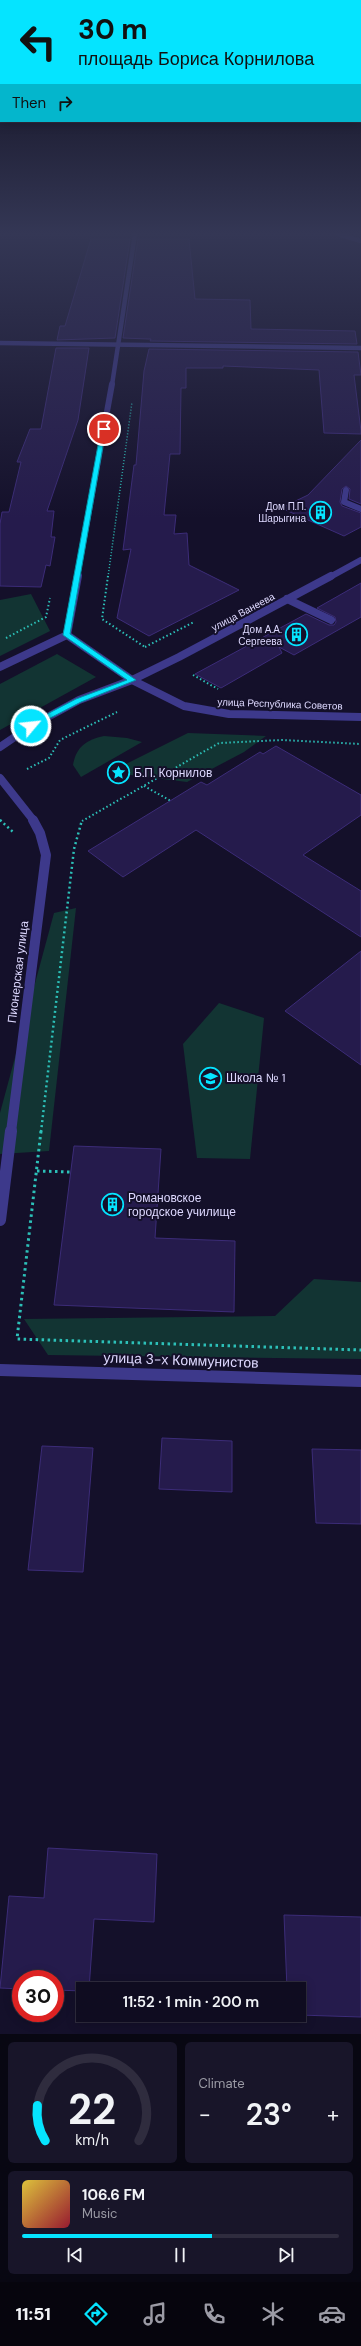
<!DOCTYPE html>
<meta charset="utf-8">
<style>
body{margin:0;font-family:"DM Sans",sans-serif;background:#181529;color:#f1f3f6;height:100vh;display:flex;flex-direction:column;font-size:15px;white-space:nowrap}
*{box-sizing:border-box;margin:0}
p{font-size:13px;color:#9b9ba5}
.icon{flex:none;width:22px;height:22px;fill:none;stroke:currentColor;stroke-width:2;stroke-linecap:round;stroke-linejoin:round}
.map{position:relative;height:2034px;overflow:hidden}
.panel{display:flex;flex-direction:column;gap:8px;padding:8px;background:#080712;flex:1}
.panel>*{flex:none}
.hud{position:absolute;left:0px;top:0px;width:361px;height:122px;box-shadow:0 2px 10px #0003,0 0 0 1px #2f2c3e;background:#05e4ff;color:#111;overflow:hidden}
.speed{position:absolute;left:12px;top:1970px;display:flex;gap:8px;font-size:20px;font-weight:700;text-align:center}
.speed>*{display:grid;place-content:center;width:52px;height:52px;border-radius:50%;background:#0f0c20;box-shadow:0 2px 10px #0003,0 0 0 1px #2f2c3e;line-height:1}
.speed .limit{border:6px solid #d22;background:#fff;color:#111}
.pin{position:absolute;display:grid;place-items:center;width:34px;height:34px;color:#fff;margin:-17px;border:2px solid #fff;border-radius:50%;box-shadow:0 1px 4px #0007}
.me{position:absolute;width:44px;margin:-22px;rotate:62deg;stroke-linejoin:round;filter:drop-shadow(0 0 3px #0008)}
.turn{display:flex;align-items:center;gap:14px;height:84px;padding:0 12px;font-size:18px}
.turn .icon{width:52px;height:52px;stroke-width:2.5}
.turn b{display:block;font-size:28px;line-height:34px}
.then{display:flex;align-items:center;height:38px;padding:0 12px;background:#0003;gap:8px;font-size:15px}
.big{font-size:30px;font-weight:600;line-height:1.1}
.panel .widget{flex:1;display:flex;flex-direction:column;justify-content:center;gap:6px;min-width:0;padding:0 14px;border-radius:6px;background:#181529}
.panel .dial{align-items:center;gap:0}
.dial svg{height:104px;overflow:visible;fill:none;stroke:#2f2c3e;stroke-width:7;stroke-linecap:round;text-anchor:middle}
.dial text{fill:#f1f3f6;stroke:none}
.song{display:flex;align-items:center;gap:12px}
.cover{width:48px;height:48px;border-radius:6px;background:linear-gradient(135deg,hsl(50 70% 55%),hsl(350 70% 35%))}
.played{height:4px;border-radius:2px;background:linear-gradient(90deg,#05e4ff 60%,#2f2c3e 60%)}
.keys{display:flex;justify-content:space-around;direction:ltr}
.heat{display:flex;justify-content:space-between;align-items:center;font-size:22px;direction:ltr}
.panel .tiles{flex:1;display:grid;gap:8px;grid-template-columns:1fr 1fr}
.widget:last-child{grid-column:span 2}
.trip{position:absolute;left:76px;top:1982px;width:230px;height:40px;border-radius:0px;background:#0f0c20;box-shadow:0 2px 10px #0003,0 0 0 1px #2f2c3e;font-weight:600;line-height:40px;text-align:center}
.menu{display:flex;height:64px;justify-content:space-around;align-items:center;background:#06050d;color:#9b9ba5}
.menu .icon{width:28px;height:28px}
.menu .selected{color:#05e4ff}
.menu b{font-size:18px;color:#f1f3f6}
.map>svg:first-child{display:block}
</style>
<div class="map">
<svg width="361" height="2034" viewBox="0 0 361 2034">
<rect width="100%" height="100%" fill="#14102a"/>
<g fill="#123433">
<path d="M31 594 50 631 0 656V600Z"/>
<path d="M57 654 96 677 0 730V684Z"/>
<path d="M188 733 266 736 244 752 187 782 130 775 126 764Z"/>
<path d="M104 736 127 738 142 742 81 777 73 765C76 747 86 740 104 736Z"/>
<path d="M76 908 49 1151 0 1154V1113L54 913Z"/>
<path d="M219 1003 264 1018 250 1159 197 1158 183 1044Z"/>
<path d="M314 1279 361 1282V1359L48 1355 24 1319 275 1316Z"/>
</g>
<g fill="#251b4c" stroke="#3c2c78">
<path d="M91 239H130L115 338 57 340 60 326H65Z"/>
<path d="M138 239H189L195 299 250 300 251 329 355 331 357 344 150 341 151 339H148L123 338Z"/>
<path d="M56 348H89L78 420 47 511H54L51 537H55L50 566 46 565 41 587 0 586V524L2 512H9L21 462H17L30 429H41Z"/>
<path d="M149 349 358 352 361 375H354L361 431V434L324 433 319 370 223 366V368H186V388H181L180 454H170L164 515H176L174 534 187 533 189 565 239 590 149 636 117 618 131 549 123 550 134 465H136L144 371Z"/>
<path d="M361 440V504L349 499 350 489 346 486 342 489 340 502 342 506 361 513V527L344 536 281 508 308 495Z"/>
<path d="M361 583V617L294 655 279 647 282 653 221 688 195 674 306 614 329 625H334L336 622 335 617 317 608Z"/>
<path d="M276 746 361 795V815L303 855 361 891V937L196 830 123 877 88 851 201 782 207 785 260 752 263 754Z"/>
<path d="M361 951V1065L285 1011Z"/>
<path d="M74 1146 161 1149 155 1238 235 1241 234 1312 54 1305Z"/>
<path d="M162 1438 232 1441V1492L159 1489Z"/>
<path d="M42 1446 93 1448 83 1572 28 1570Z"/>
<path d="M312 1449 361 1450V1524L316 1523Z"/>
<path d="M48 1848 157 1854 154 1922 94 1919 89 1989H83V1991L55 1990V1979H21V1989L0 1988 9 1896 44 1898Z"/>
<path d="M284 1915 361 1917V2017L299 2015V1989H287Z"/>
</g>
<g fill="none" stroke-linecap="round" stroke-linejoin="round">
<path stroke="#2cc0b8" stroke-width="1.5" stroke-dasharray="1 2" stroke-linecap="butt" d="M108 577 132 402"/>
<g stroke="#2cc0b8" stroke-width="2" stroke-dasharray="1.5 2.5" stroke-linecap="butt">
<path d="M108 576 102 619 145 647"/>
<path d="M6 638 46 617 50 598"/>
<path d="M145 647 194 622"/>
<path d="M193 675 218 689"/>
<path d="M27 769 49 758 60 740 117 712"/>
<path d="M144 786 171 801"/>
<path d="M0 820 1 821"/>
<path d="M82 821 219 743 282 740 361 744"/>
</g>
<g stroke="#2cc0b8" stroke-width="2.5" stroke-dasharray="2 3" stroke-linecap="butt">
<path d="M0 820 13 832"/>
<path d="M41 1132 74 849 82 820"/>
</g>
<g stroke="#2cc0b8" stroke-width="3" stroke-dasharray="2.5 3.5" stroke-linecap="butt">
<path d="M41 1131 17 1339 361 1350"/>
<path d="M37 1171 71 1172"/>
</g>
<path stroke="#3d398b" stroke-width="6" d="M346 490 344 502 361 509"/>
<path stroke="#3d398b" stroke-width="8" d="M287 599 331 620"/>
<g stroke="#3d398b" stroke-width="4.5">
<path d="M338 234 361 241"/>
<path d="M0 343 361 348"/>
<path d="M112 385 135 234"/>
</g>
<g stroke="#3d398b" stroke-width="6">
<path d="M77 577 112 384"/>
<path d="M330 577 361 560"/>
</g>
<g stroke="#3d398b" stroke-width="8">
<path d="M67 635 78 576"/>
<path d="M67 635 132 680 184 706 229 714 361 717"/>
<path d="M0 667 67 635"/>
<path d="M0 747 31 726 79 700 132 680 179 657 331 576"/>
<path d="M0 778 34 821"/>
</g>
<path stroke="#3d398b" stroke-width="10" d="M11 1132 46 855 40 833 33 820"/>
<g stroke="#3d398b" stroke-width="12">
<path d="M0 1220 11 1131"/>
<path d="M0 1370 361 1381"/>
</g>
</g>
<linearGradient id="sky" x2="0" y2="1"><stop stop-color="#0b0917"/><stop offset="0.45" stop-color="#343755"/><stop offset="1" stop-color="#343755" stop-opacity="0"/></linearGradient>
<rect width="361" height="519" fill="url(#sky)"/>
<path fill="#05e4ff" stroke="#0394a6" d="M104 428 106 429 70 634 136 680 81 702 31 728 28 727V724L76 699 127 680 63 635 101 429Z"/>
<defs>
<symbol id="building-ring" viewBox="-11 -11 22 22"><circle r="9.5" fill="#14102a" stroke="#05e4ff" stroke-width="1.5"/><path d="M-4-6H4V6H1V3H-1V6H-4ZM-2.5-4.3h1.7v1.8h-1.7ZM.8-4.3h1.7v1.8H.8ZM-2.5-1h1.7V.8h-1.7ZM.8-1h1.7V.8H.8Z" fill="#05e4ff"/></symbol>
<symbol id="sight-ring" viewBox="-11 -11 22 22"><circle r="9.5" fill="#14102a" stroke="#05e4ff" stroke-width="1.5"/><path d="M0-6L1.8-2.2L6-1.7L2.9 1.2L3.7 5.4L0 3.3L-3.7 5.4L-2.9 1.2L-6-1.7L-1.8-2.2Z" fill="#05e4ff"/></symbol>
<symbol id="school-ring" viewBox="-11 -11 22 22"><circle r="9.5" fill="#14102a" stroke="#05e4ff" stroke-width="1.5"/><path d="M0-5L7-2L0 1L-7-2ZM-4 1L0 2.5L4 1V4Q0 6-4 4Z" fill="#05e4ff"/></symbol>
</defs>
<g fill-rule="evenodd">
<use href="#building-ring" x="308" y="500" width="25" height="25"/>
<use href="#building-ring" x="284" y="622" width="25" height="25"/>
<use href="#sight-ring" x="106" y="760" width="25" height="25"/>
<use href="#school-ring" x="198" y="1066" width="25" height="25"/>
<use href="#building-ring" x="100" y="1192" width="25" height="25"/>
</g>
<g text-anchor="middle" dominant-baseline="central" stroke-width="4" stroke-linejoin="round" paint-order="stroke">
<g font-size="10" fill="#ded9ff" stroke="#14102a" text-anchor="end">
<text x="306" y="506">Дом П.П.<tspan x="306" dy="12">Шарыгина</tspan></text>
<text x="282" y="629">Дом А.А.<tspan x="282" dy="12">Сергеева</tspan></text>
</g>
<g font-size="10" fill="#ded9ff" stroke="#14102a">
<text transform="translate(243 612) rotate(-28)">улица Ванеева</text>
<text transform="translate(280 704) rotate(2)">улица Республика Советов</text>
</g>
<g font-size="12" fill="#ded9ff" stroke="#14102a" text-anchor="start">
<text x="134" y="773">Б.П. Корнилов</text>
<text x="226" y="1078">Школа № 1</text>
<text x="128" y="1198">Романовское<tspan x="128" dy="14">городское училище</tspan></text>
</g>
<g font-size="12" fill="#ded9ff" stroke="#14102a">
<text transform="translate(18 972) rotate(-83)">Пионерская улица</text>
</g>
<g font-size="14" fill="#ded9ff" stroke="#14102a">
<text transform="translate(181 1360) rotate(2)">улица 3-х Коммунистов</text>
</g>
</g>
</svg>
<div class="speed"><div class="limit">30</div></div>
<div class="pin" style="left:104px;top:429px;background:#d93025"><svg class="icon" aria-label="arrive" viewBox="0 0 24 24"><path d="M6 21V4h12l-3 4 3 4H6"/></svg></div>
<svg class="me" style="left:31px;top:726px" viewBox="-20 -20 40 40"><circle r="17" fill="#05e4ff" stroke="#fff" stroke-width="3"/><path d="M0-11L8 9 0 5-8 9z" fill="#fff"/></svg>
<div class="trip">11:52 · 1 min · 200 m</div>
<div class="hud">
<div class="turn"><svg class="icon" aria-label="left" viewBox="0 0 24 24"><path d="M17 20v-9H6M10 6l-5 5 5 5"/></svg><div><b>30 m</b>площадь Бориса Корнилова</div></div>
<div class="then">Then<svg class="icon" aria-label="right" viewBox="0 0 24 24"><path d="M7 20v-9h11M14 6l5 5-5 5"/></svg></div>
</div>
</div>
<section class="panel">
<div class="tiles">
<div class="widget dial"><svg viewBox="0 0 100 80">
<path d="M14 69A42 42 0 1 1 86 69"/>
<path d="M14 69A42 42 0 0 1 8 42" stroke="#05e4ff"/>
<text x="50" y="56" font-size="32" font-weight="700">22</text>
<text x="50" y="72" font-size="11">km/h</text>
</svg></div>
<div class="widget"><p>Climate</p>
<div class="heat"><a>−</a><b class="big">23°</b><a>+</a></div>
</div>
<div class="widget">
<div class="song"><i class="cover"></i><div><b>106.6 FM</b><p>Music</p></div></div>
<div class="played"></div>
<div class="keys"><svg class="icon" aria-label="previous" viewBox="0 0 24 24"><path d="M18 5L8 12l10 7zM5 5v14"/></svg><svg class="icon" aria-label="pause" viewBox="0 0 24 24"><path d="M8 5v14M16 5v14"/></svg><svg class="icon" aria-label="next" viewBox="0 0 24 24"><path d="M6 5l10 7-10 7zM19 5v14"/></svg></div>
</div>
</div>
</section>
<nav class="menu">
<b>11:51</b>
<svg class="icon selected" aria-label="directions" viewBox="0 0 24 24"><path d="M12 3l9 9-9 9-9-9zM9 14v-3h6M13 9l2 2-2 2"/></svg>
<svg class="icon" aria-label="music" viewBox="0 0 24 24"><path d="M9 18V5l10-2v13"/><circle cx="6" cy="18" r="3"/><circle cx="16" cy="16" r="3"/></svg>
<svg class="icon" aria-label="phone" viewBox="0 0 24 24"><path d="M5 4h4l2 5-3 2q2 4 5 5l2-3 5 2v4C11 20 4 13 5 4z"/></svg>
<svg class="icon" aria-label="climate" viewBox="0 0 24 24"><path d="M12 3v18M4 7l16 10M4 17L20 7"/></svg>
<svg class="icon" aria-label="car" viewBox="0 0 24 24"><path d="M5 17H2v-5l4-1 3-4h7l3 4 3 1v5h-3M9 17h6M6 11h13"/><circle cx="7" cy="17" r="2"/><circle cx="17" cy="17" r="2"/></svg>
</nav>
